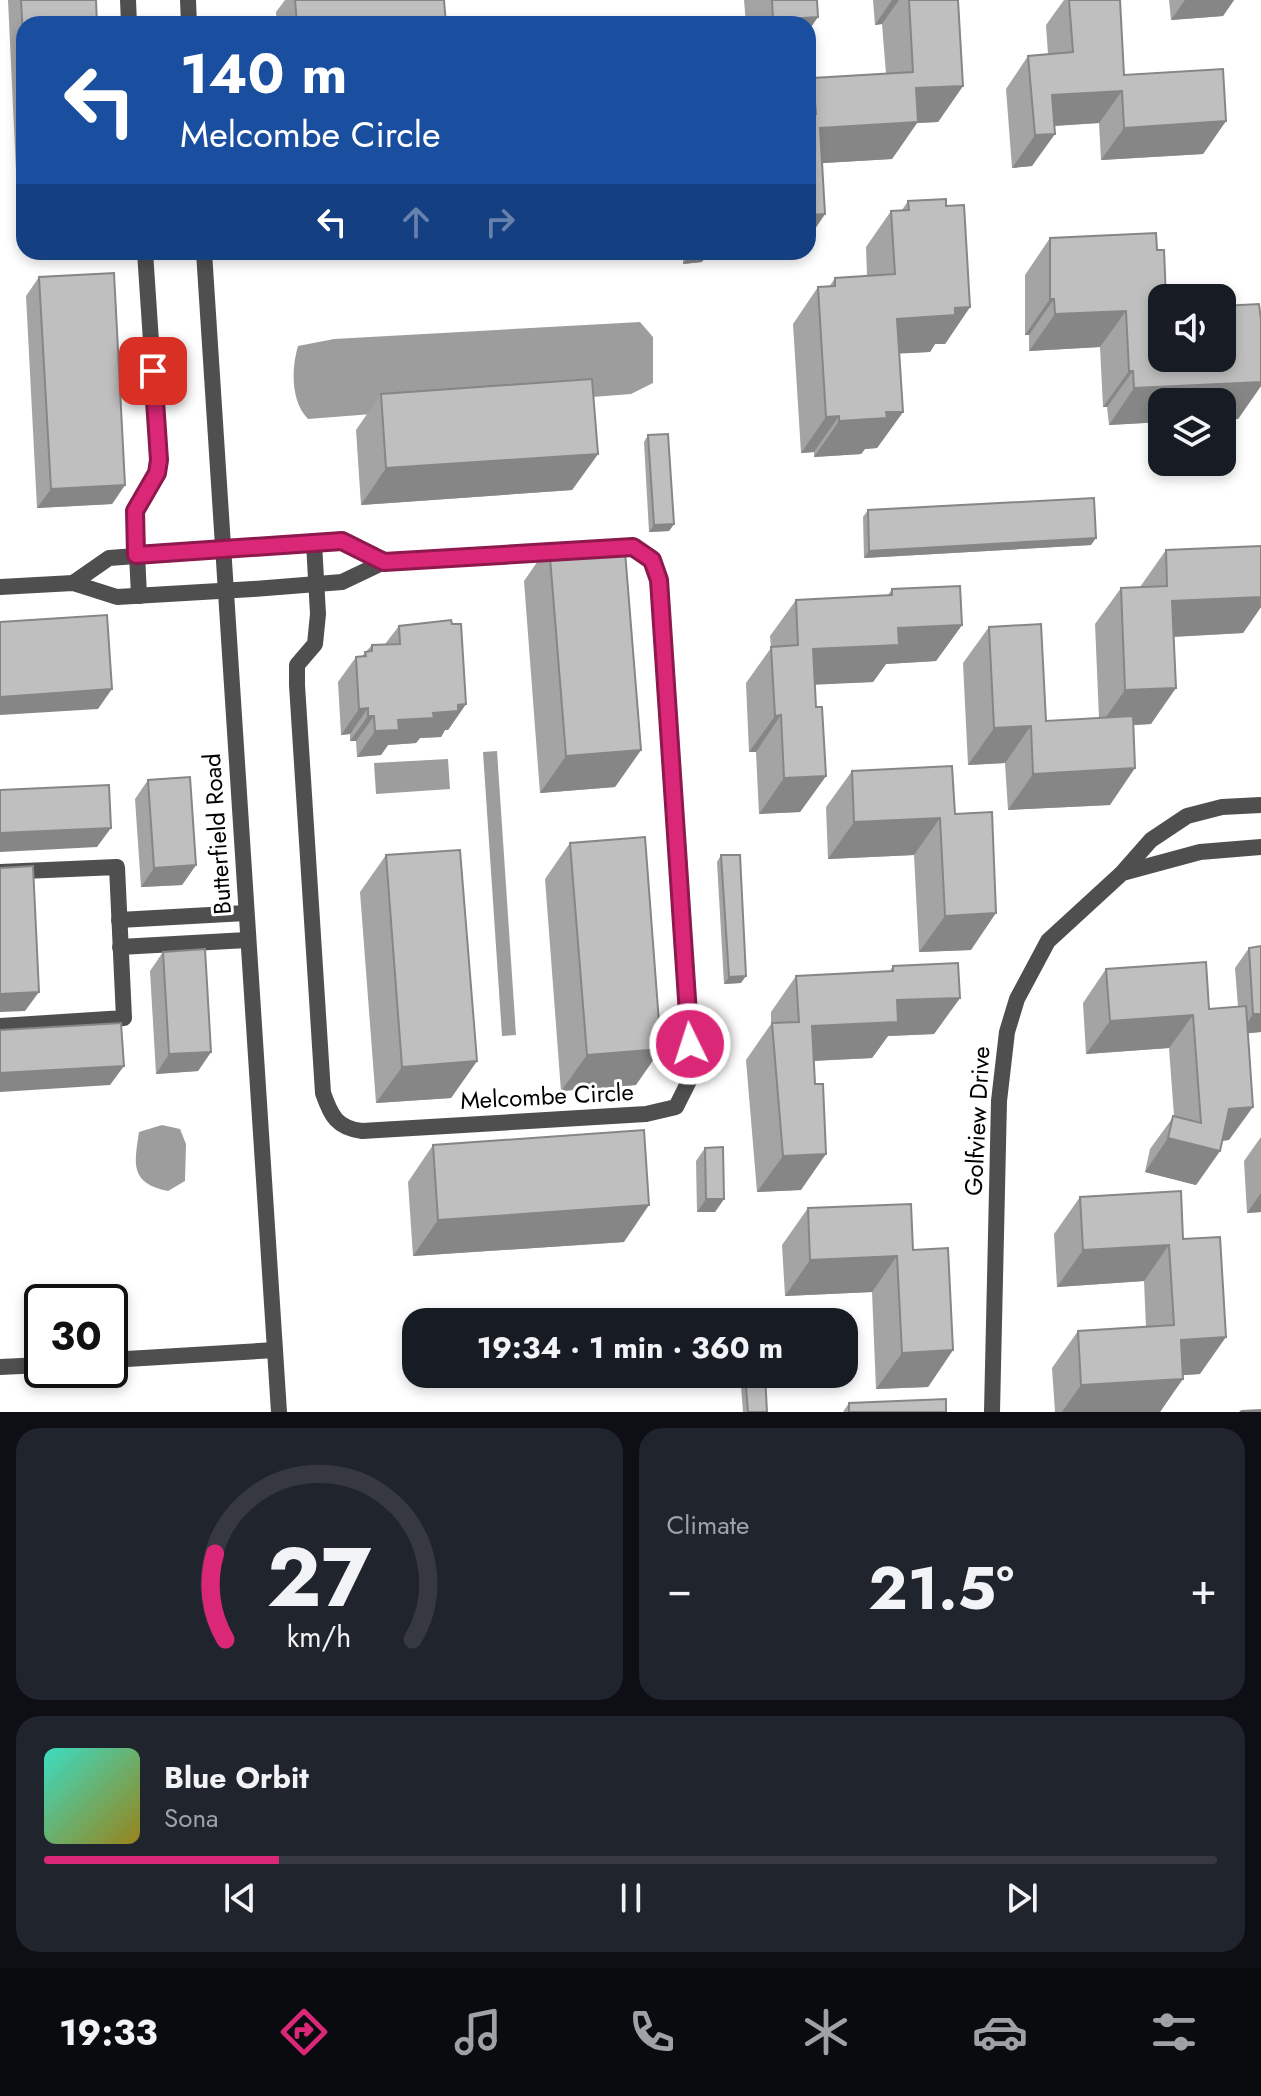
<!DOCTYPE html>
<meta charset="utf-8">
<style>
body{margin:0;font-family:Jost,sans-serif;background:#20242c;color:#f1f3f6;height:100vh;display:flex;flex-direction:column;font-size:30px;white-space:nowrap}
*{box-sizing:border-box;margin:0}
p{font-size:26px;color:#9ea1a6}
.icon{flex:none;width:44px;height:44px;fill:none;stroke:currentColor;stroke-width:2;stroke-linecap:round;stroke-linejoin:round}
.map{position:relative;height:1412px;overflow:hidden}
.drawer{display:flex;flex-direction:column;gap:16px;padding:16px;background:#0d0f14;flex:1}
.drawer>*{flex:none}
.banner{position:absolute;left:16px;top:16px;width:800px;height:244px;border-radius:24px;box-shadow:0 4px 12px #0003;background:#1a4fa0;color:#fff;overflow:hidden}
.buttons{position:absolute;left:1148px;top:284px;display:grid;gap:16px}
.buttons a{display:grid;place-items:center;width:88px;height:88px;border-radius:16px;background:#171b24;box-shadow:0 4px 12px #0003;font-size:40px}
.speed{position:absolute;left:24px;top:1284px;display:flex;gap:16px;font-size:40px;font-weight:700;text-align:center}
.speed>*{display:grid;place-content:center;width:104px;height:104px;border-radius:50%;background:#171b24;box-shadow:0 4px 12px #0003;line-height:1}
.speed .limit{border:4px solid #111;border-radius:12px;background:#fff;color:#111}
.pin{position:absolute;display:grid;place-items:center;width:68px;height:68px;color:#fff;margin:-34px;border-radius:16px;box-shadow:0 4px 12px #0006}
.me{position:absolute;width:88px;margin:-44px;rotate:356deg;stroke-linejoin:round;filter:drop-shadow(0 0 6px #0008)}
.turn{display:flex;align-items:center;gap:28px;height:168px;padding:0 32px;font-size:36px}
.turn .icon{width:104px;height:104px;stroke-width:2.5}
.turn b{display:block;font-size:56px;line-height:68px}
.lanes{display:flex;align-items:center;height:76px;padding:0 32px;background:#0003;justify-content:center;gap:40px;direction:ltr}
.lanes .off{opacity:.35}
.big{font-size:60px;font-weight:700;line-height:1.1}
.drawer .widget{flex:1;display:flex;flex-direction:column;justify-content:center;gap:12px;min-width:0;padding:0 28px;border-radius:24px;background:#20242c}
.drawer .dial{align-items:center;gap:0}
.dial svg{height:208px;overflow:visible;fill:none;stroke:#363941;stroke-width:7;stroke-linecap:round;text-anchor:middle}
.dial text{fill:#f1f3f6;stroke:none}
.song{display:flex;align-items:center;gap:24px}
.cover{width:96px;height:96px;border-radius:12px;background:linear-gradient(135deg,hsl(170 70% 55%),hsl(50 70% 35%))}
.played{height:8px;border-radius:4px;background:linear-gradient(90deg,#db2777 20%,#363941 20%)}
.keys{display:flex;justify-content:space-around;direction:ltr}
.heat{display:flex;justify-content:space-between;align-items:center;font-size:44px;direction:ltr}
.drawer .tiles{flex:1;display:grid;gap:16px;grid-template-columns:1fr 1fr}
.widget:last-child{grid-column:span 2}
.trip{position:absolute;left:402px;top:1308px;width:456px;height:80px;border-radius:24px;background:#171b24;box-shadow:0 4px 12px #0003;font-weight:700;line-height:80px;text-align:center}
.menu{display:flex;height:128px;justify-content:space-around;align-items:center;background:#090b0e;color:#9ea1a6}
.menu .icon{width:56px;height:56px}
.menu .on{color:#db2777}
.menu b{font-size:36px;color:#f1f3f6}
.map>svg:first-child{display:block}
</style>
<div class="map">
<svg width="1261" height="1412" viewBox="0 0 1261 1412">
<rect width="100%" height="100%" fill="#fff"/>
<g fill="#9d9d9d">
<path d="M640 322 653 337V383L631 394 308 419C291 402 291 369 298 346L334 339Z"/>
<path d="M497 751 516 1035 502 1036 483 752Z"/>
<path d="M448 759 450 789 376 794 374 763Z"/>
<path d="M162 1125 180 1129 186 1144 185 1181 168 1191C130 1183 134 1165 139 1132Z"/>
</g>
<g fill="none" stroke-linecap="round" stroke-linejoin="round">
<g stroke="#4f4f4f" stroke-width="16">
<path d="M128 0 129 24"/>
<path d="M188 0 189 24"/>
<path d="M204 252 279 1412"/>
<path d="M314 543 318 614 315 644 297 665V685L323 1093C331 1116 337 1128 362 1131L646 1114 676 1107 692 1075 659 580C649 549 637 547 606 548"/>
<path d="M73 583 109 558 314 543 342 541 384 562"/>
<path d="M0 587 73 583 117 597 253 589 342 582 384 562 563 551"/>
<path d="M139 596 135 511 157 473 159 460 145 252"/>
<path d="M0 872 117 867 124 1018 0 1026"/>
<path d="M1126 872 1200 852 1261 847"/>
<path d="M119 920 246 913"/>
<path d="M120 947 247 940"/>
<path d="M110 1360 275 1350"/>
<path d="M0 1367 42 1365"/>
<path d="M992 1412 999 1101 1007 1032 1017 999 1048 941 1121 874 1151 840 1187 816 1222 807 1261 805"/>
</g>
</g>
<g fill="#a4a4a4">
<path d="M8 0H96L24 24V213H18Z"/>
<path d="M285 0H444L446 24H277L276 12Z"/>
<path d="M744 0H817L818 17 808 31V24H746Z"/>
<path d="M873 0H958L963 86 938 122 917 123 892 159 822 163 825 214 808 239V86L813 78 886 74 882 24 875 25Z"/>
<path d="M1064 0H1120L1124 75 1226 121 1203 154 1101 160 1099 123 1055 126 1032 166 1012 168 1006 89 1028 56 1048 54 1046 25Z"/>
<path d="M1169 0H1234L1223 16 1171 20Z"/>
<path d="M908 201 946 206 970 307 945 344H935L930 352 899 353 903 412 877 448 865 449 861 454 814 457V452L801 453 793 324 818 287H829L835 278 867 276 866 247 891 211 902 210Z"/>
<path d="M1156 233 1157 250H1164L1166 298H1162V358H1222V306L1259 304 1261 320V386L1238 419H1222V402H1162V422L1109 425 1107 407H1103L1100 347 1029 351V335H1025V275L1050 238Z"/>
<path d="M683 252H707L702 262 683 264Z"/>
<path d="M39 277 125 485 112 504 37 508 26 296Z"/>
<path d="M381 394 598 454 572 490 361 505 356 430Z"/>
<path d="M648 435 674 524 669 531 649 532 644 442Z"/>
<path d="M868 510 1091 545 864 558 863 517Z"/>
<path d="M549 545 641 750 615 787 540 793 524 581Z"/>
<path d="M1261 546V607L1243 633 1174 637 1151 724 1133 725 1110 805 1008 810 1005 763 968 765 963 663 989 627 1046 721 1099 718 1095 624 1121 588 1140 587 1166 550Z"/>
<path d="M892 589 962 625 936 661 886 664 873 682 815 684 816 707 826 776 800 812 759 814 756 752H749L746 683 771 648 770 636 796 600 888 595Z"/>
<path d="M399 626 466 704 448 730H445L441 737 420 738 416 743 388 745 381 755 357 757 356 741H350V734L341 735 338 682 356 657 362 656 372 645 385 644Z"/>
<path d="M852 771 955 814 971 950 919 952 914 855 828 859 826 807Z"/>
<path d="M148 780 196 865 182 885 141 887 135 799Z"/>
<path d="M570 843 636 1085 561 1091 545 879Z"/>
<path d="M386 855 477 1061 451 1098 376 1103 360 892Z"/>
<path d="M721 855 741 983 724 984 717 862Z"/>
<path d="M1261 946V1032L1248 1033 1229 1140 1222 1141 1220 1151 1196 1185 1145 1172 1150 1149 1174 1116 1169 1048 1086 1054 1083 1003 1106 969 1209 1009 1238 1007 1235 968 1249 948Z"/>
<path d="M163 952 211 1052 198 1071 156 1074 150 971Z"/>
<path d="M893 966 960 998 934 1034 888 1036 872 1058 814 1061 815 1084 801 1190 757 1192 746 1060 771 1024V1012L796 976 889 972Z"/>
<path d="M1261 1137V1212L1247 1213 1244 1161Z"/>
<path d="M433 1145 624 1242 413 1256 408 1182Z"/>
<path d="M705 1148 724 1199 715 1212H697L696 1161Z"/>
<path d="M1080 1197 1183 1239 1200 1374 1183 1375 1160 1412H1055L1052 1368 1078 1331 1146 1327 1144 1281 1057 1287 1054 1234Z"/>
<path d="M808 1208 913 1250 953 1350 928 1387 876 1389 872 1292 785 1296 782 1245Z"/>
<path d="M741 1312 762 1322H737V1318Z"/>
<path d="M740 1374H765L767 1412H743Z"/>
<path d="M849 1403 946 1412H843Z"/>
</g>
<g fill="#868686">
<path d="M892 0H899L882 24 875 25Z"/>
<path d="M1185 0H1234L1223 16 1171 20Z"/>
<path d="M818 17 808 31V24H771L773 20Z"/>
<path d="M963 86 938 122 917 123 892 159 808 164 820 128 916 88Z"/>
<path d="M1122 91 1099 123 1034 127 1052 95Z"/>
<path d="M1226 121 1203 154 1101 160 1124 128Z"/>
<path d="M1055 134 1032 166 1012 168 1035 135Z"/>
<path d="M24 204V213H18Z"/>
<path d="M825 214 808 239V215Z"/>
<path d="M751 252H780L749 254Z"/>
<path d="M707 255 702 262 683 264 688 257Z"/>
<path d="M1050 299H1054L1029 335H1025Z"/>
<path d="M970 307 945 344H935L930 352 872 355 897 319 955 308Z"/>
<path d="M1126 311 1100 347 1029 351 1055 314Z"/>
<path d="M1129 371H1133L1107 407H1103Z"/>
<path d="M1261 382V386L1238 419H1222V402H1162V422L1109 425 1134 388Z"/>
<path d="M886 412H903L877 448 865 449 861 454 814 457 839 421Z"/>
<path d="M839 416 814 452 801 453 826 417Z"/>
<path d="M598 454 572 490 361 505 386 468Z"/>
<path d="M125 485 112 504 37 508 51 489Z"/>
<path d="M674 524 669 531 649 532 654 525Z"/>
<path d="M1096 538 1091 545 864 558 869 551Z"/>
<path d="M1261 597V607L1243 633 1147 638 1172 601Z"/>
<path d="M962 625 936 661 886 664 873 682 788 686 813 649 898 628Z"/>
<path d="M1176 688 1151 724 1099 727 1125 690Z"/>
<path d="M112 689 98 709 0 715V697Z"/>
<path d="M466 704 448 730H445L441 737 420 738 416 743 388 745 381 755 357 757 375 731 398 720 458 705Z"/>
<path d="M368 708 350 734 341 735 359 709Z"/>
<path d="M781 715 756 752H749L775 716Z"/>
<path d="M368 716H374L356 741H350Z"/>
<path d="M1031 726 1005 763 968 765 994 728Z"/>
<path d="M641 750 615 787 540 793 566 756Z"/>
<path d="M1135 768 1110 805 1008 810 1033 774Z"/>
<path d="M826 776 800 812 759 814 784 778Z"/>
<path d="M940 818 914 855 828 859 854 822Z"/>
<path d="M111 828 97 847 0 852V833Z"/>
<path d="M196 865 182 885 141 887 154 868Z"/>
<path d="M996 913 971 950 919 952 945 916Z"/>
<path d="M746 976 741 983 724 984 729 977Z"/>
<path d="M39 992 25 1011 0 1012V994Z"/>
<path d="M960 998 934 1034 888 1036 872 1058 787 1062 812 1026 897 1000Z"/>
<path d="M1253 1014H1261V1032L1240 1034Z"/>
<path d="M1193 1015 1169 1048 1086 1054 1110 1021Z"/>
<path d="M661 1049 636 1085 561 1091 587 1055Z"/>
<path d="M211 1052 198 1071 156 1074 169 1054Z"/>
<path d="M477 1061 451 1098 376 1103 402 1067Z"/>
<path d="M124 1066 110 1085 0 1092V1073Z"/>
<path d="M1253 1107 1229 1140 1206 1142 1229 1109Z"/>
<path d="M1168 1138 1220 1151 1196 1185 1145 1172Z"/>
<path d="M826 1154 801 1190 757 1192 783 1156Z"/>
<path d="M1261 1193V1212L1247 1213Z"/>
<path d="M706 1199H724L715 1212H697Z"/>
<path d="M649 1205 624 1242 413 1256 438 1220Z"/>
<path d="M1169 1245 1144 1281 1057 1287 1083 1250Z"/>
<path d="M897 1256 872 1292 785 1296 810 1260Z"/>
<path d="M1226 1337 1200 1374 1155 1377 1181 1340Z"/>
<path d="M953 1350 928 1387 876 1389 902 1353Z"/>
<path d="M1183 1379 1160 1412H1062L1081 1385Z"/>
</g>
<g fill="#bfbfbf" stroke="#868686" stroke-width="2">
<path d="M21 0H96L97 24H24V54Z"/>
<path d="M295 0H444L446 24H297Z"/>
<path d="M772 0H817L818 17 773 20Z"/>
<path d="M909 0H958L963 86 916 88 918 122 820 128 825 214 808 215V114H816L813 78 913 72Z"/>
<path d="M1069 0H1120L1124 75 1223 69 1226 121 1124 128 1122 91 1052 95 1055 134 1035 135 1028 56 1073 52Z"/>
<path d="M946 199V206L964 205 970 307 955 308V315L897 319 903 412H886L887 418 839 421V416L826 417 818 287 835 286V278L895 274 891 211 909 210 908 201Z"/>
<path d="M1156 233 1157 250H1164L1166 298H1162V358H1222V306L1259 304 1261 320V382L1134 388 1133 371H1129L1126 311 1055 314 1054 299H1050V238Z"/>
<path d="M688 252H707V255L688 257Z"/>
<path d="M114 273 125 485 51 489 39 277Z"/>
<path d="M592 379 598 454 386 468 381 394Z"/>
<path d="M668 434 674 524 654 525 648 435Z"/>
<path d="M1094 498 1096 538 869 551 868 510Z"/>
<path d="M624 539 641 750 566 756 549 545Z"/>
<path d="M1261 546V597L1172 601 1176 688 1125 690 1121 588 1167 586 1166 550Z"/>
<path d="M960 586 962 625 898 628 899 645 813 649 816 707H822L826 776 784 778 781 715 775 716 771 647 798 645 796 600 892 595V589Z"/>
<path d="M107 615 112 689 0 697V622Z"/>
<path d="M451 620 452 624H461L466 704 458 705V711L433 713 434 718 398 720 399 730 375 731 374 716H368V708L359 709 356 657 366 656 365 652 372 651V645L400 644 399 626Z"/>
<path d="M1041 624 1046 721 1133 716 1135 768 1033 774 1031 726 994 728 989 627Z"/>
<path d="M952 766 955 814 992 812 996 913 945 916 940 818 854 822 852 771Z"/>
<path d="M190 777 196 865 154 868 148 780Z"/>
<path d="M109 785 111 828 0 833V790Z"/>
<path d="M645 837 661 1049 587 1055 570 843Z"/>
<path d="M460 850 477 1061 402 1067 386 855Z"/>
<path d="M721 855H740L746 976 729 977Z"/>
<path d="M33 866 39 992 0 994V868Z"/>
<path d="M1261 946V1014H1253L1249 948Z"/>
<path d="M205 949 211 1052 169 1054 163 952Z"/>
<path d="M1206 962 1209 1009 1246 1006 1253 1107 1229 1109 1220 1151 1168 1138 1173 1116 1201 1123 1193 1015 1110 1021 1106 969Z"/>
<path d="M958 963 960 998 897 1000 898 1022 812 1026 815 1084H823L826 1154 783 1156 772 1023 799 1022 796 976 893 971V966Z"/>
<path d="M121 1023 124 1066 0 1073V1030Z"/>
<path d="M644 1130 649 1205 438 1220 433 1145Z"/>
<path d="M723 1147 724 1199H706L705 1148Z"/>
<path d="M1181 1191 1183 1239 1220 1237 1226 1337 1181 1340 1183 1379 1081 1385 1078 1331 1174 1325 1169 1245 1083 1250 1080 1197Z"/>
<path d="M911 1204 913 1250 948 1248 953 1350 902 1353 897 1256 810 1260 808 1208Z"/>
<path d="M762 1311V1322H742L741 1312Z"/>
<path d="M745 1374H765L767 1412H748Z"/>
<path d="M946 1399V1412H849V1403Z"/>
<path d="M1261 1410V1412H1240L1242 1411Z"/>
</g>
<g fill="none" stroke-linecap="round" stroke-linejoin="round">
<defs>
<path id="route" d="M153 371 159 460 157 473 135 511 136 555 342 541 384 562 633 547 652 560 659 580 690 1044"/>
</defs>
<use href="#route" stroke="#8e194d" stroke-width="20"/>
<use href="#route" stroke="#db2777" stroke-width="14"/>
</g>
<g text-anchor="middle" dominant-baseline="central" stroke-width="6" stroke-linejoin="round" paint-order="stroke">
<g font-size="24" fill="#000" stroke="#fff">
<text transform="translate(217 834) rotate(-94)">Butterfield Road</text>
<text transform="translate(547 1096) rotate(-3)">Melcombe Circle</text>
<text transform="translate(977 1121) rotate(-87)">Golfview Drive</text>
</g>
</g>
</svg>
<div class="buttons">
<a><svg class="icon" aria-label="sound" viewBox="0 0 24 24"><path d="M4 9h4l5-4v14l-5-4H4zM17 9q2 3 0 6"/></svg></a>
<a><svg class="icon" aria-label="layers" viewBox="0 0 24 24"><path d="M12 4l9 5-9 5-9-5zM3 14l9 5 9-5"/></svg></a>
</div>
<div class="speed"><div class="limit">30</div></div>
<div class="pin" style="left:153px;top:371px;background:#d93025"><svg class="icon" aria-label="arrive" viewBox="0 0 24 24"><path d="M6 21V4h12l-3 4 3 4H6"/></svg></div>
<svg class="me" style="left:690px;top:1044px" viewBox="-20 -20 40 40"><circle r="17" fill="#db2777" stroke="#fff" stroke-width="3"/><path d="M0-11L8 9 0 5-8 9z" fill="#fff"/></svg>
<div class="trip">19:34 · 1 min · 360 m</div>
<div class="banner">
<div class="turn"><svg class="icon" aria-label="left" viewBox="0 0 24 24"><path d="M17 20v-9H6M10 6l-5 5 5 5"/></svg><div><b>140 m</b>Melcombe Circle</div></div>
<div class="lanes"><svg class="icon" aria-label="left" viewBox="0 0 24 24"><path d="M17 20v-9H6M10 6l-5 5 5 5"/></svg><svg class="icon off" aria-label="ahead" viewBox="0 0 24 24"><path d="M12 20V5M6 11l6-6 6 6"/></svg><svg class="icon off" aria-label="right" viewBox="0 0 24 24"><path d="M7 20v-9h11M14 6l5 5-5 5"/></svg></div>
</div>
</div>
<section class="drawer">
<div class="tiles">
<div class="widget dial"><svg viewBox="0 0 100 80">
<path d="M14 69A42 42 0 1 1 86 69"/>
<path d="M14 69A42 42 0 0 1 10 36" stroke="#db2777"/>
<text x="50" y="56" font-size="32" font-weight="700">27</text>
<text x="50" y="72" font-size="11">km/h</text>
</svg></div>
<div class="widget"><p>Climate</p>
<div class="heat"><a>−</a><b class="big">21.5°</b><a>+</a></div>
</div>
<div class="widget">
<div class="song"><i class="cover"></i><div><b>Blue Orbit</b><p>Sona</p></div></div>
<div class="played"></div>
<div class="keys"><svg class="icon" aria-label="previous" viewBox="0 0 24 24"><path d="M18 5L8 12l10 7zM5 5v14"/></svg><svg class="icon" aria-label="pause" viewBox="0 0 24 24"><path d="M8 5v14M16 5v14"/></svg><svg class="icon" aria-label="next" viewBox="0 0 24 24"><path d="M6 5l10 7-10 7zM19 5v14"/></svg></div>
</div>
</div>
</section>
<nav class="menu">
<b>19:33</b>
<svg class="icon on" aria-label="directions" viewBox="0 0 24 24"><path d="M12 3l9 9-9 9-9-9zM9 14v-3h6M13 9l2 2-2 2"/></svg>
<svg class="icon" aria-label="music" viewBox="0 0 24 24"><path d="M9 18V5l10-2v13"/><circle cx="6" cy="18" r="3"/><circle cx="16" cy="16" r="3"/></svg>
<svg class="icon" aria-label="phone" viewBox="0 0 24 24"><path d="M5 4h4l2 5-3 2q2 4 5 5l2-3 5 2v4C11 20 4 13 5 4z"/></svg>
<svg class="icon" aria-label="climate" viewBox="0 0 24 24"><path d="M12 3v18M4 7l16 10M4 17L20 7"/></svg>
<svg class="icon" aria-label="car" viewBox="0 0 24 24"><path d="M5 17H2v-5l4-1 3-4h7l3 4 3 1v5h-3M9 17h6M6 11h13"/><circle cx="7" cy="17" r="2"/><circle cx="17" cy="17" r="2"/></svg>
<svg class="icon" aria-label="filters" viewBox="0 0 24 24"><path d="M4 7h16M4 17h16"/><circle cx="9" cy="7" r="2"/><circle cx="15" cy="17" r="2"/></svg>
</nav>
